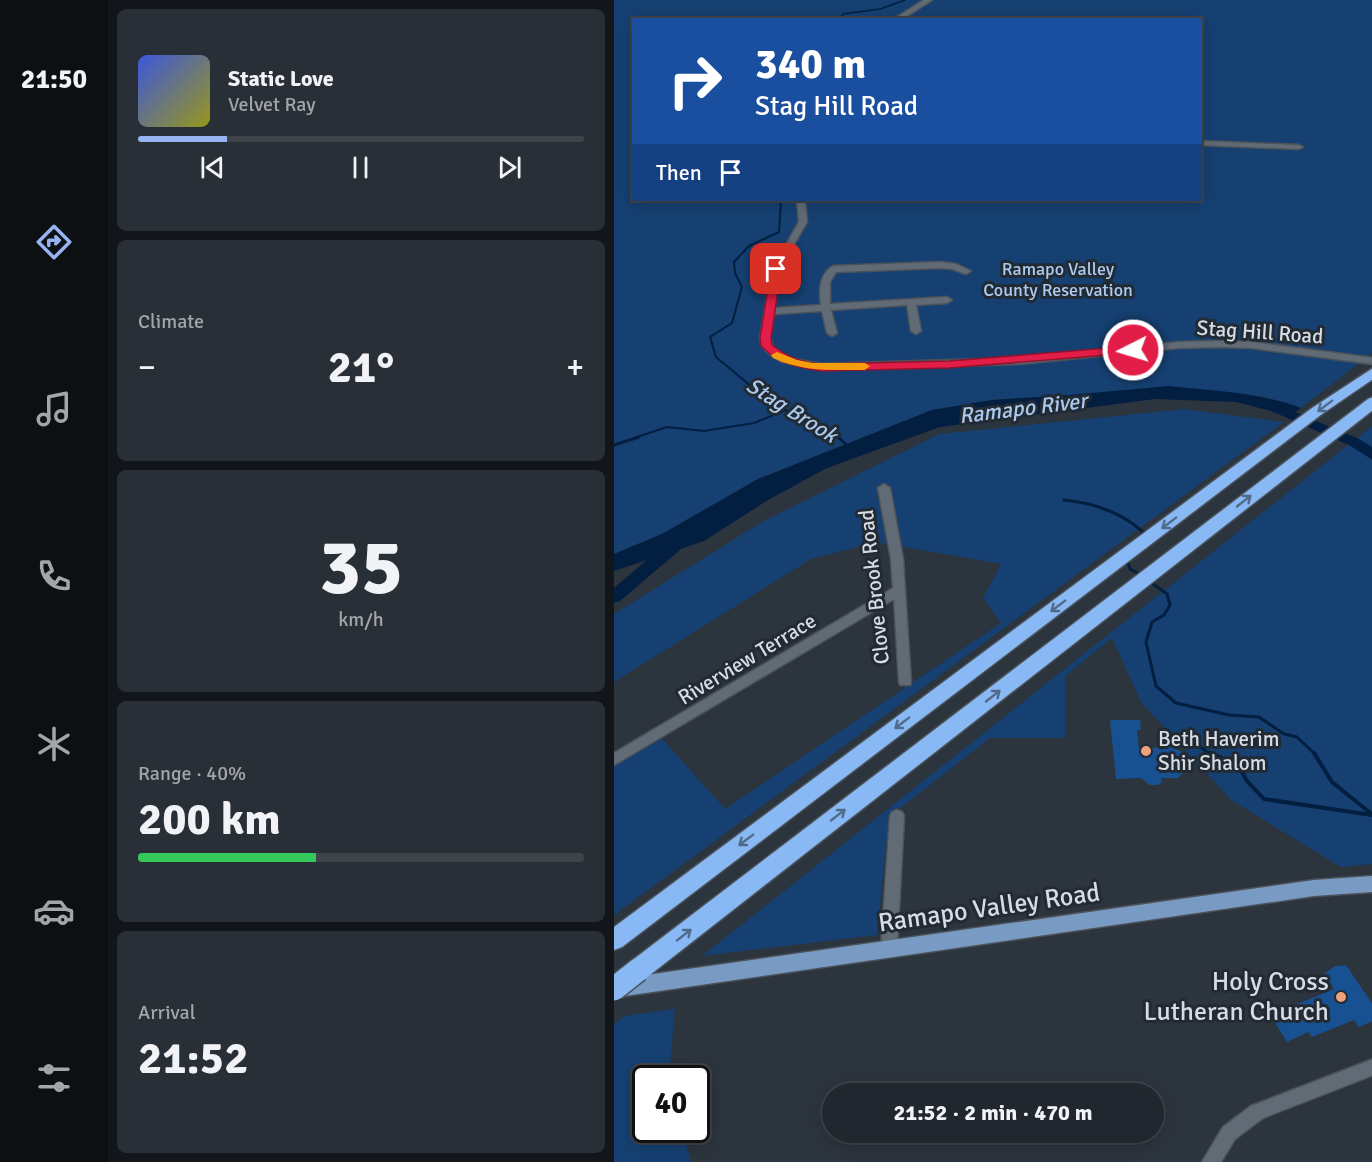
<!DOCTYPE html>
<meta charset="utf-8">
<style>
body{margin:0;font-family:Signika,sans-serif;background:#292f36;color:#f1f3f6;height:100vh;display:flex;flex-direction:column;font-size:22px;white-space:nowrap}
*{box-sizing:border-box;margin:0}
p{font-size:20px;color:#a2a5aa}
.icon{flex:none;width:33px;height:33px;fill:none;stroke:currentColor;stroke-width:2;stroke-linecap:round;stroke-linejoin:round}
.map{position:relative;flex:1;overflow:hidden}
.details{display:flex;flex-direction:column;gap:9px;padding:9px;background:#121519;width:506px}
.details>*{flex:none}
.top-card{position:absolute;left:18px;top:18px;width:570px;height:183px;border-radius:0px;box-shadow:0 3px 15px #0003,0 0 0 2px #3e444a;background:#1a4fa0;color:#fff;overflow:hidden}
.speed{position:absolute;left:18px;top:1065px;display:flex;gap:12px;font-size:30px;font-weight:700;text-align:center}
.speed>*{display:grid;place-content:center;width:78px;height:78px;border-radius:50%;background:#21272e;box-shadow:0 3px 15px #0003,0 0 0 2px #3e444a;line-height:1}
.speed .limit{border:3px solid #111;border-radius:9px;background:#fff;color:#111}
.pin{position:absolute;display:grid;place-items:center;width:51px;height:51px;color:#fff;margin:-26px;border-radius:12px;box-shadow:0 3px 9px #0006}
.me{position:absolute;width:66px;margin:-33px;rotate:265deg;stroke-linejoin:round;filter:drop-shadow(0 0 4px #0008)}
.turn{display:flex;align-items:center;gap:21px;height:126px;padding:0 24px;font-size:27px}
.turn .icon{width:78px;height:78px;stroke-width:2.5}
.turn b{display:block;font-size:42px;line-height:51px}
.then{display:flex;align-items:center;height:57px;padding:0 24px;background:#0003;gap:12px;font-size:22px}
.big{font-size:45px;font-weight:700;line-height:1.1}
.details .tile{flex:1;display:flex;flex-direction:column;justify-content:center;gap:9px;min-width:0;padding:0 21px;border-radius:9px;background:#292f36}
.details .dial{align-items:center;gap:0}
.dial b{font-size:78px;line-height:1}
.song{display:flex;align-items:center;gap:18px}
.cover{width:72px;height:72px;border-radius:9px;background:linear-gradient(135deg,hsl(230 70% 55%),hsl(60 70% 35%))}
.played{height:6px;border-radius:3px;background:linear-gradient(90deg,#95b2f1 20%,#3e444a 20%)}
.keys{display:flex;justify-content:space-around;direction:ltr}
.heat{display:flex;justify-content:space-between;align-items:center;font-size:33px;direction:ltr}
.charge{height:9px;border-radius:4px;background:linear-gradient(90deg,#34c759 40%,#3e444a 0)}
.trip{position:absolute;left:208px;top:1083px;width:342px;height:60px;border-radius:30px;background:#21272e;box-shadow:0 3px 15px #0003,0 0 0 2px #3e444a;font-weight:700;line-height:60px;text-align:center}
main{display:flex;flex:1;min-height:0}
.tabs{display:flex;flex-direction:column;width:108px;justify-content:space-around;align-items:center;background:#0d1012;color:#a2a5aa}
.tabs .icon{width:42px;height:42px}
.tabs .on{color:#95b2f1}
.tabs b{font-size:27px;color:#f1f3f6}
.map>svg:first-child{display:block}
</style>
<main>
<nav class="tabs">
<b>21:50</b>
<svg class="icon on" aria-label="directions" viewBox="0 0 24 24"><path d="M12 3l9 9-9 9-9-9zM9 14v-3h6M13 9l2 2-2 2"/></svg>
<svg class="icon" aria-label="music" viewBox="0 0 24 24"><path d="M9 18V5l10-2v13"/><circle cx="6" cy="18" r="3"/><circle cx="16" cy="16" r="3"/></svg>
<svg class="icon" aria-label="phone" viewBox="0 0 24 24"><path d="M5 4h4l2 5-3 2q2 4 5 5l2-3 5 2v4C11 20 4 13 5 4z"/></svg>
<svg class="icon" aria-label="climate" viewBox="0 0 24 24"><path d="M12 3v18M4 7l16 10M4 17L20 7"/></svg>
<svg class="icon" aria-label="car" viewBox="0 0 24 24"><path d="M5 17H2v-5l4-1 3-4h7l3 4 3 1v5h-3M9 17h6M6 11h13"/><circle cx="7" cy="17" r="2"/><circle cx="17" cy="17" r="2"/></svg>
<svg class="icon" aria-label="filters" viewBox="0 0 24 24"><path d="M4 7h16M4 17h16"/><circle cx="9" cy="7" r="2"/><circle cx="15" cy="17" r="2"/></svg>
</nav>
<section class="details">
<div class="tile">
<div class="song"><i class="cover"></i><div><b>Static Love</b><p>Velvet Ray</p></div></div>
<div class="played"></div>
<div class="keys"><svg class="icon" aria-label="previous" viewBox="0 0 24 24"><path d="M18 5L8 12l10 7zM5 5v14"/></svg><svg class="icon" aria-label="pause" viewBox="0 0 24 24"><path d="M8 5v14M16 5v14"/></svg><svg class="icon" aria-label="next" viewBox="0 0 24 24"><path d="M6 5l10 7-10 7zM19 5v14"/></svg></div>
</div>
<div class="tile"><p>Climate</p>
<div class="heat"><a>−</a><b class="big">21°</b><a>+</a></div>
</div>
<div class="tile dial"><b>35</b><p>km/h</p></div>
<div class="tile"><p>Range · 40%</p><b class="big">200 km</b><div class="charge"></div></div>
<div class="tile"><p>Arrival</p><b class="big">21:52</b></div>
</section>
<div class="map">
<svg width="759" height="1162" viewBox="0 0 759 1162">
<rect width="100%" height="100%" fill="#2c343e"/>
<g fill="#154071" fill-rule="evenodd">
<path d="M0 0H758V353L687 408 674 403 456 395 378 400 318 410 144 479 48 534 0 554ZM20 20H586V200H20Z"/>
<path d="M570 409 670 422 0 915V760L43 733 111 809 387 623 369 598 387 564 262 542 197 559 0 682V614L148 522 325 434Z"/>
<path d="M758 426V864L727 867 617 800 527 702 498 638 451 676V738H376L275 817 263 935 88 956Z"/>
<path d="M61 1009 55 1078H32V1130H68L77 1162H0V1024L10 1016Z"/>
</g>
<path fill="#021e40" d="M554 386C597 391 646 392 687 408L676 416 622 402 541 399 326 427 213 468 154 500 90 541 0 571V554L48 534 144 479 318 410 378 400 456 395Z"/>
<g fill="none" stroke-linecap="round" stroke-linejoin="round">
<path stroke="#021e40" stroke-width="1.5" d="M226 20 229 14 266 9 291 0"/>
<g stroke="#021e40" stroke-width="2">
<path d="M167 200 165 232 135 246 120 262 121 273 128 287 118 323 96 337 102 357 155 401 225 438"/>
<path d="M20 438 53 427 90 431 140 423 172 410"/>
</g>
<g stroke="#021e40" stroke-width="3">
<path d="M224 437 236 448"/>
<path d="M0 445 25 437"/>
<path d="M450 500C480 503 507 512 529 532L525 538"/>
<path d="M513 559 516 569 527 575"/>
<path d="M535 581 553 594 556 605 550 615 538 622 532 642 542 686 562 703 615 715 645 717 670 734 683 737 702 755"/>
<path d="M572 738 598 755"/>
</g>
<g stroke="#021e40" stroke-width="4">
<path d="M596 753 624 765 633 781 650 799 758 815"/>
<path d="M700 753 718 782 759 815"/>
</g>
<g fill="#021e40" fill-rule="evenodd">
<path d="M660 403 745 439 759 448V460L735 445 655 410 653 407Z"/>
<path d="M67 535 73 536 75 540 73 544 6 601 0 603V588L61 536Z"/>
</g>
</g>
<g fill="#175191">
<path d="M496 720H526L527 730H523L525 748 558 747 570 753 573 768 564 778H547L548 782 544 785H536L527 778 502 779Z"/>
<path d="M732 965 759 1005V1021L745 1027 740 1020 698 1037 694 1032 673 1042 660 1021 683 1011 679 1006 720 989 710 974 721 966Z"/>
</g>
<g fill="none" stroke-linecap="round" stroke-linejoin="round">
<defs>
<g id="minor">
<path d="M310 0H318L287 20H278Z"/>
<path d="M586 141 685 145 689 147 685 149 586 145Z"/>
<path d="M183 200H191L193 222 166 269 160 308 207 305C205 291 205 274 219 266L326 262 342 264 357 271 352 274 338 269 326 268 222 272 216 282V304L333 297 338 300 333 303 302 305 307 331 302 334 297 331 293 305 217 310 223 333 218 336 213 333 208 311 160 314 156 338 160 349 174 358 208 364 405 358 565 342 605 341 638 342 759 358V364L638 348 605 347 565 348 405 364 208 370 168 362 154 353 148 346 146 338 158 269 185 222Z"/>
<path d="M270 484 276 488 289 559 297 682 296 685H286L285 682 280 599 0 765V753L279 588 277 559 264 488Z"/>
<path d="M283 810 288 812 290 816 283 948 280 953 275 955 270 953 267 948 276 816 278 812Z"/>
<path d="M759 1059V1075L649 1118 621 1139 607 1162H588L609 1127 637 1106Z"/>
</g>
<path id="major" d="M759 876V892L700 896 4 997 0 996V980L4 979 700 880Z"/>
<g id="highway">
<path d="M759 368V379L708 414 8 947 0 950V927L698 408Z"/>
<path d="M759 397V410L32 978 24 981 16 978 12 970 16 962 754 399Z"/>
</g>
</defs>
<use href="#minor" stroke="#4b525a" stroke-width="3"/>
<use href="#major" stroke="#4b525a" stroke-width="3"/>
<use href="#highway" stroke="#4b525a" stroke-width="3"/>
<use href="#minor" fill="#616b76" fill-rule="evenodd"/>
<use href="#major" fill="#799ac2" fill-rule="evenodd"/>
<use href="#highway" fill="#89b9f4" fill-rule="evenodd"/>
<defs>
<path id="highway-bridge" d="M0 989 24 970"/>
</defs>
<use href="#highway-bridge" stroke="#4b525a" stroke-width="26" stroke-linecap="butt"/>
<use href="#highway-bridge" stroke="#89b9f4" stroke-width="23"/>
</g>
<defs><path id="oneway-shaft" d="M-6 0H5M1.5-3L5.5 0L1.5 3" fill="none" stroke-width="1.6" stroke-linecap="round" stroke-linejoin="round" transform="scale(1.5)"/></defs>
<g stroke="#506a8a">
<use href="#oneway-shaft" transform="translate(711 406) rotate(143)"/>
<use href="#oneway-shaft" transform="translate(630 501) rotate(-38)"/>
<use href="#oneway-shaft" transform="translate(555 523) rotate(143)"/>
<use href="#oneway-shaft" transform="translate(444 606) rotate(143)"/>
<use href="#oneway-shaft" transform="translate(379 696) rotate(-38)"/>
<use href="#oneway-shaft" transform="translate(288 723) rotate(143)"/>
<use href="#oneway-shaft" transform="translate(224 815) rotate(-38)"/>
<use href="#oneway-shaft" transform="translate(132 840) rotate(143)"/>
<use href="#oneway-shaft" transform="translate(70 935) rotate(-38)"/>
</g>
<path fill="#e11d48" stroke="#92132f" stroke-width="1.5" d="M162 266 167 269 157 338 158 345C175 358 187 362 208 364L335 361 519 346 525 350 519 353 335 368 208 371C185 368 164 364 147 346L146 338 157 269Z"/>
<path fill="#f59e0b" d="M163 352 183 360 199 363H251L256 366 251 370C218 370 189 372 159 358L157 355Z"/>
<g fill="#f1a17e" stroke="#222a34" stroke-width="2">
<circle cx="532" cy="751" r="6"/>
<circle cx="727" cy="997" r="6"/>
</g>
<g text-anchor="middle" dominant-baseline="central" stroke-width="6" stroke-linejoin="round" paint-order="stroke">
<g font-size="18" fill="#adcaef" stroke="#222a34">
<text x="444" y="269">Ramapo Valley<tspan x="444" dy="21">County Reservation</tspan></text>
</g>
<g font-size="21" fill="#d7dce2" stroke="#222a34">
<text transform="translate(646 332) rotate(4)">Stag Hill Road</text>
<text transform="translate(260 587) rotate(-96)">Clove Brook Road</text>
<text transform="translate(133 659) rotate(-31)">Riverview Terrace</text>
</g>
<g font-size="21" fill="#d7dce2" stroke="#222a34" text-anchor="start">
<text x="544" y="739">Beth Haverim<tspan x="544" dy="24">Shir Shalom</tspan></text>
</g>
<g font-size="22" font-style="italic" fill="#abc8ed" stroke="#222a34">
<text transform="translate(409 408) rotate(-7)">Ramapo River</text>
<text transform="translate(178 410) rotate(32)">Stag Brook</text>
</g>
<g font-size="26" fill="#d7dce2" stroke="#222a34">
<text transform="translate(375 908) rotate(-8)">Ramapo Valley Road</text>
</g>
<g font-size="26" fill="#d7dce2" stroke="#222a34" text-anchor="end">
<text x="715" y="982">Holy Cross<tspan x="715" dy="30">Lutheran Church</tspan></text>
</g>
</g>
</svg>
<div class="speed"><div class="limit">40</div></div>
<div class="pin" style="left:162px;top:269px;background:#d93025"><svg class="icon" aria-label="arrive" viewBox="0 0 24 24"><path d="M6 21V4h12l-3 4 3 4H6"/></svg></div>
<svg class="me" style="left:519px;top:350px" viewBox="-20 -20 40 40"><circle r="17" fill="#e11d48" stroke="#fff" stroke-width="3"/><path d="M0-11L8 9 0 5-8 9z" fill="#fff"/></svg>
<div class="trip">21:52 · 2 min · 470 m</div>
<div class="top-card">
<div class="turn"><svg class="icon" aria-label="right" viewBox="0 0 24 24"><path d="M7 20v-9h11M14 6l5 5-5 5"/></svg><div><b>340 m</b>Stag Hill Road</div></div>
<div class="then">Then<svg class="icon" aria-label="arrive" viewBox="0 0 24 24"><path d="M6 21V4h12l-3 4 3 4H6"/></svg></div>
</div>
</div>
</main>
